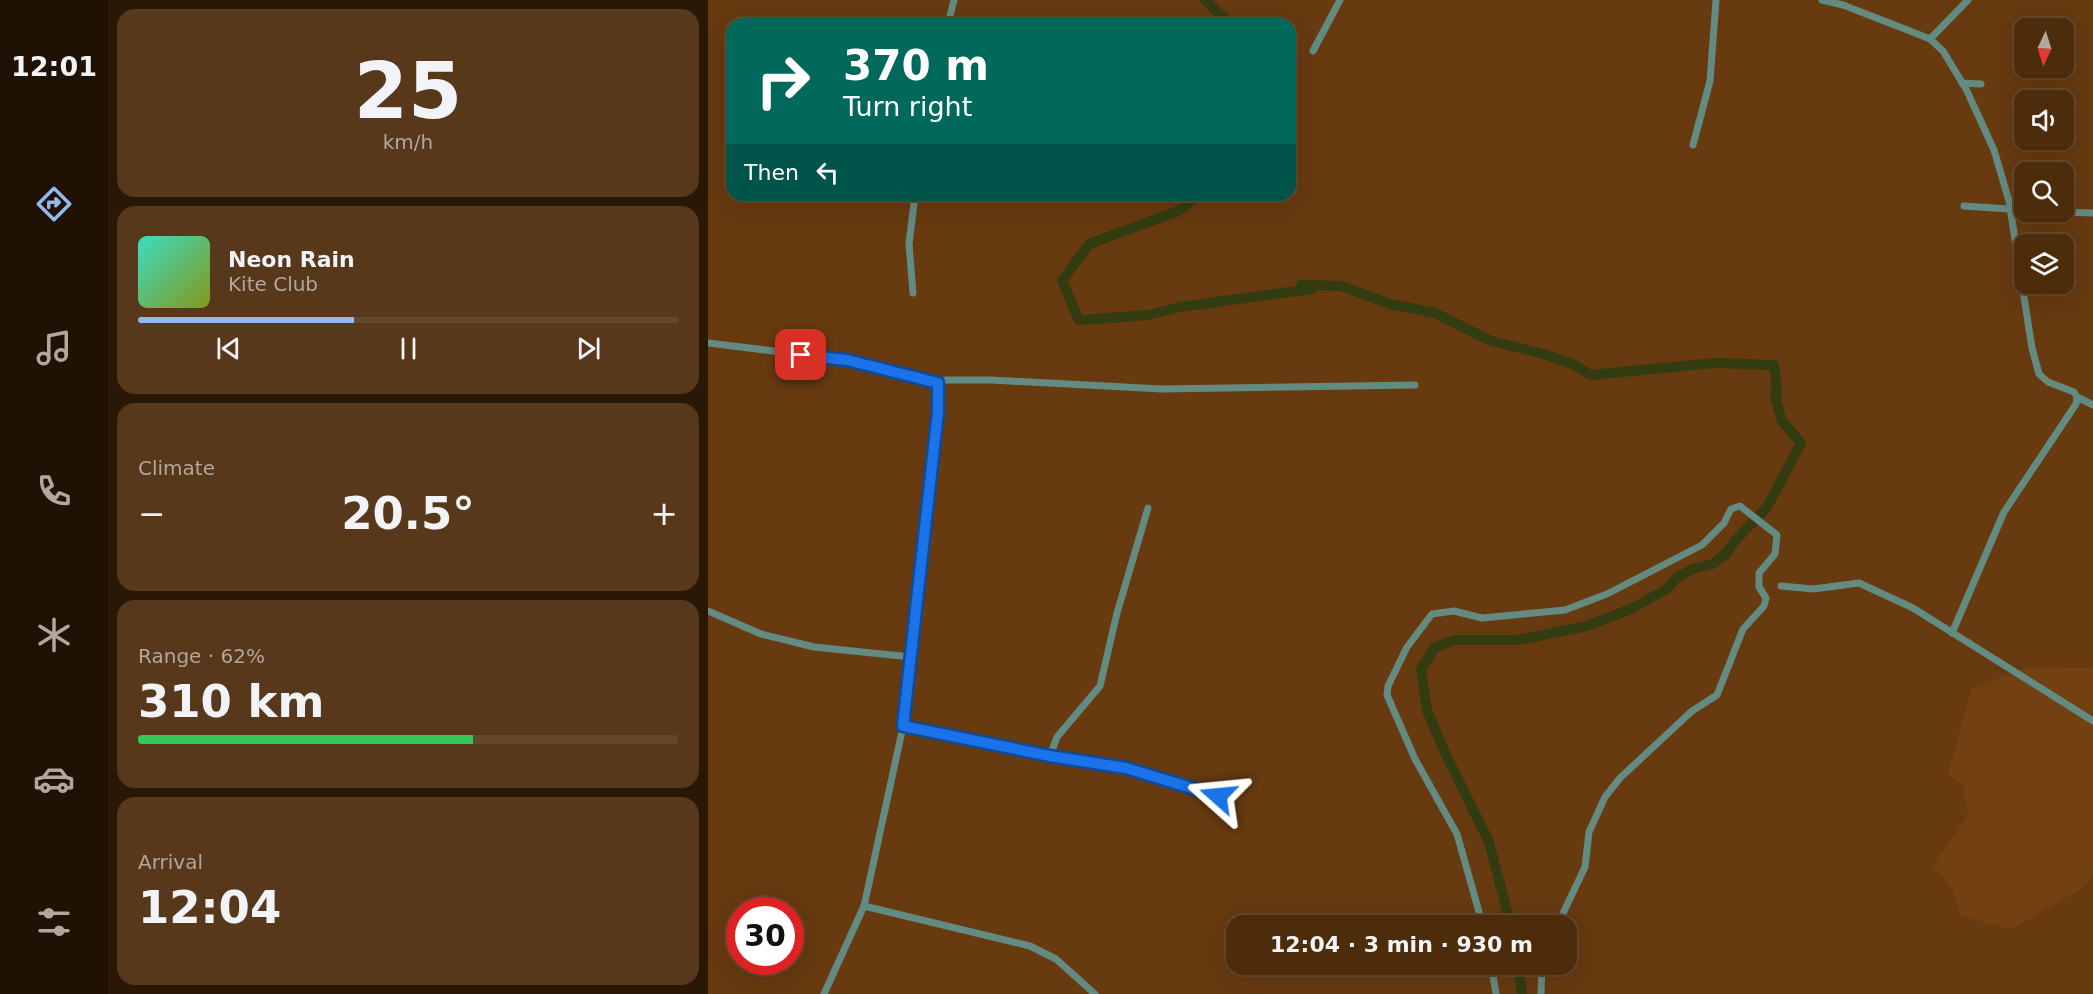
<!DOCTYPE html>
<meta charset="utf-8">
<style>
body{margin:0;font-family:"DejaVu Sans",sans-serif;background:#57381a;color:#f1f3f6;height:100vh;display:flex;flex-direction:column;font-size:22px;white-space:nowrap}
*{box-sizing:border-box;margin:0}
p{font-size:20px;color:#b3a79d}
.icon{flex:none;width:33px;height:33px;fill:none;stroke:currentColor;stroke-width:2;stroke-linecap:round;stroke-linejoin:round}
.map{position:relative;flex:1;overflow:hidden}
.drawer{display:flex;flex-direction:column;gap:9px;padding:9px;background:#2a1807;width:600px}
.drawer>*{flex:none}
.guide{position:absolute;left:18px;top:18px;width:570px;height:183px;border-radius:18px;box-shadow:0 6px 24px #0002,0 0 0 2px #64482d;background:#00695c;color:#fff;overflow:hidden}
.needle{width:39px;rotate:184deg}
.fabs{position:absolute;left:1306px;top:18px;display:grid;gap:12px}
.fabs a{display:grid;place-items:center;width:60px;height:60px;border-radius:12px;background:#4d2c0c;box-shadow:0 6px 24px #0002,0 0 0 2px #64482d;font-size:30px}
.speed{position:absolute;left:18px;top:897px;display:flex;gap:12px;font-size:30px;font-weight:700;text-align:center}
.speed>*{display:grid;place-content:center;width:78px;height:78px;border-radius:50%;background:#4d2c0c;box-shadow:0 6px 24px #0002,0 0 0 2px #64482d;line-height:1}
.speed .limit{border:9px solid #d22;background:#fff;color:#111}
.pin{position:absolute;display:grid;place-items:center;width:51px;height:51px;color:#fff;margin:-26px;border-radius:12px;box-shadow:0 3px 9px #0006}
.me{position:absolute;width:66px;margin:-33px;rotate:288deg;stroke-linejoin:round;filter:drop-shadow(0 0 4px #0008)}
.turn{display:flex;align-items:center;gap:21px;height:126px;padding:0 18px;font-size:27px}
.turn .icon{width:78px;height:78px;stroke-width:2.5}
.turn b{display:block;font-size:42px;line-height:51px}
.then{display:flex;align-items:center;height:57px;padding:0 18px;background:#0003;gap:12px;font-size:22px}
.big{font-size:45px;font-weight:800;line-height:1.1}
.drawer .card{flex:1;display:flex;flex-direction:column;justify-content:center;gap:9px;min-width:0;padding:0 21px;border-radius:18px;background:#57381a}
.drawer .dial{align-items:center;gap:0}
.dial b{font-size:78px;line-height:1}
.song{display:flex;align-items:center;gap:18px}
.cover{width:72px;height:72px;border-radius:9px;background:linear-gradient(135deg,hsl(170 70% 55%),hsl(70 70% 35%))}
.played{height:6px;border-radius:3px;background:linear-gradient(90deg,#90b9f0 40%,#64482d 40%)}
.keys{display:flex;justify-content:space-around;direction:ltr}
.heat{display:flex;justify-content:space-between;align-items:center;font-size:33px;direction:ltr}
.charge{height:9px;border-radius:4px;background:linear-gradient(90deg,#34c759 62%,#64482d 0)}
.trip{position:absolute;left:518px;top:915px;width:351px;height:60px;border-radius:18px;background:#4d2c0c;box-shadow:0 6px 24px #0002,0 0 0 2px #64482d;font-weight:800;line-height:60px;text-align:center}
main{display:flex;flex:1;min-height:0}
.dock{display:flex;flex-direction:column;width:108px;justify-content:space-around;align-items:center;background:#1f1205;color:#b3a79d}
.dock .icon{width:42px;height:42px}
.dock .selected{color:#90b9f0}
.dock b{font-size:27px;color:#f1f3f6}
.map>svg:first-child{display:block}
</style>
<main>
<nav class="dock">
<b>12:01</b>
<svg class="icon selected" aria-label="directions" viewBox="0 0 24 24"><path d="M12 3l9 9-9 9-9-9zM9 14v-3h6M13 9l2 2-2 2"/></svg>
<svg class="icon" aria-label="music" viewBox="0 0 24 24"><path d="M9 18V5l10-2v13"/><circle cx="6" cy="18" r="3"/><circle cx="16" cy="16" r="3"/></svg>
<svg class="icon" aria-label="phone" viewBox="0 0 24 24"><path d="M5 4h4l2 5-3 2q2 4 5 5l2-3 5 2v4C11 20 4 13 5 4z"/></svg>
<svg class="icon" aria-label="climate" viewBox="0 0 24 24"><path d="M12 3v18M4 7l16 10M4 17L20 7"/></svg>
<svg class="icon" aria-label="car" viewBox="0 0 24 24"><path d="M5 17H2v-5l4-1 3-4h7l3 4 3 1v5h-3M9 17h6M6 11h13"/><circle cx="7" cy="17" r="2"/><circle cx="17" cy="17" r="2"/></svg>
<svg class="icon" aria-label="filters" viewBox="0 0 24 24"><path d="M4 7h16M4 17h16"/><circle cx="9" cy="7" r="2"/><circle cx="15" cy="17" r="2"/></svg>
</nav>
<section class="drawer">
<div class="card dial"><b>25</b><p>km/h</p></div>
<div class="card">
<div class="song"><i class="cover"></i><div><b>Neon Rain</b><p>Kite Club</p></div></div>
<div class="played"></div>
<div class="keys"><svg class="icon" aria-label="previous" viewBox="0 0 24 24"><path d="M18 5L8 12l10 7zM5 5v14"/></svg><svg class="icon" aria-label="pause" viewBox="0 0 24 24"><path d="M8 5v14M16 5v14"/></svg><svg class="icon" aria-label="next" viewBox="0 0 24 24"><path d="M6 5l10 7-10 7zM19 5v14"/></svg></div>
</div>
<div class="card"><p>Climate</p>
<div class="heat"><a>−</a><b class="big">20.5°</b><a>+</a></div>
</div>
<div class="card"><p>Range · 62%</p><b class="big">310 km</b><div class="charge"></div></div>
<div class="card"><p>Arrival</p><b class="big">12:04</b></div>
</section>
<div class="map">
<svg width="1385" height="994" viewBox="0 0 1385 994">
<rect width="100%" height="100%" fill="#673a10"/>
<path fill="#734111" d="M1319 667 1385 668V875L1375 888 1303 929 1253 916 1244 888 1225 865 1260 816 1255 786 1240 774 1263 689Z"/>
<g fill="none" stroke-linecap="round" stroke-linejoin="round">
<g stroke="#333c10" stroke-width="10">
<path d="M497 0 522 24"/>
<path d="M582 89V90"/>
<path d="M492 195 470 211 381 244 354 281 371 320 440 315 472 307 603 289 593 285 633 286 682 304 727 313 783 341 836 354 865 364 882 375 1007 363 1066 365 1069 393 1067 397 1074 421 1093 443 1059 507 1025 543 1017 556 1019 552 1005 564 985 569 968 578 959 589 923 609 879 626 810 640H747L727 647 713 669 719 710 736 751 781 842 803 926"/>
<path d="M810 964 814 994"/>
</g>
<g stroke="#638b82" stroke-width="7">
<path d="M1114 0 1135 5 1202 31 1222 39 1235 51 1258 89 1286 150 1301 201 1324 348 1331 374 1340 382 1366 392 1369 397 1368 404 1296 512 1244 633"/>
<path d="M240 24 246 0"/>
<path d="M1222 39 1260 0"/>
<path d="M605 51 632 0"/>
<path d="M1254 83 1273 84"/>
<path d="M985 145 1002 81 1008 0"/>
<path d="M1256 206 1317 210"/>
<path d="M1355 212 1385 213"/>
<path d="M205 293 201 244 207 195"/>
<path d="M0 343 139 360 230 383 238 380H283L454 389 707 385"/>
<path d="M230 383V411L217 511 198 713 156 906 322 946 348 959 387 994"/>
<path d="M1369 397 1385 405"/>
<path d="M1073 586 1105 589 1151 583 1205 608 1385 721"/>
<path d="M0 611 53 634 106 647 203 657"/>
<path d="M196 726C301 748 407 763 510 796"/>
<path d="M342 756 349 737 392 686 409 613 440 508"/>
<path d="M775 926 749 834 707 759 679 695 680 686 699 647 724 614 746 611 774 618 857 610 899 594 994 545 1016 523 1023 509 1032 506 1069 535 1067 554 1051 573V587L1058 598 1056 606 1035 629 1009 695 984 711 912 778 897 797 881 832 877 867 849 926"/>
<path d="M783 964 788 994"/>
<path d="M116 994 156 906"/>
<path d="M833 994 834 964"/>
</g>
</g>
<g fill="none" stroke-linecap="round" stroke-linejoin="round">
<defs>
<path id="route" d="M93 355 139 360 230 383V411L195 726 342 756 418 768 510 796"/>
</defs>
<use href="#route" stroke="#114b97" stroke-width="15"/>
<use href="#route" stroke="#1a73e8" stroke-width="10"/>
</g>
</svg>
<div class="fabs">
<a><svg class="needle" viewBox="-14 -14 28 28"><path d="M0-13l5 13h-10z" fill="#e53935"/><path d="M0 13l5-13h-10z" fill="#b3a79d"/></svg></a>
<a><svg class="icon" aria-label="sound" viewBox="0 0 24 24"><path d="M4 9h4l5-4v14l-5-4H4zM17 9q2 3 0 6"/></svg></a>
<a><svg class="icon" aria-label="search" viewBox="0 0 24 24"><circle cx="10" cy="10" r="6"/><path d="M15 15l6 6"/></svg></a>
<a><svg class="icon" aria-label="layers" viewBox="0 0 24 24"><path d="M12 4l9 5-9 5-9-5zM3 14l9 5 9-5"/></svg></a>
</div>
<div class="speed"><div class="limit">30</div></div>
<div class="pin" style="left:93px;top:355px;background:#d93025"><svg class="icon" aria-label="arrive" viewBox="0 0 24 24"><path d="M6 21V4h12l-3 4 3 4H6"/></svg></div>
<svg class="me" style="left:510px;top:796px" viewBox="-20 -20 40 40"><path d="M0-17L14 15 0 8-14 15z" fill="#1a73e8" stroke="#fff" stroke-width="4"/></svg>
<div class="trip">12:04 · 3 min · 930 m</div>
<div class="guide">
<div class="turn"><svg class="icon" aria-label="right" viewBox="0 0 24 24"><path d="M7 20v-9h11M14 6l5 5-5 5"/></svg><div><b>370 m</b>Turn right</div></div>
<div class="then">Then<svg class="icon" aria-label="left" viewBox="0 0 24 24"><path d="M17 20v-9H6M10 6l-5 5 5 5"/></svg></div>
</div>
</div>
</main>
